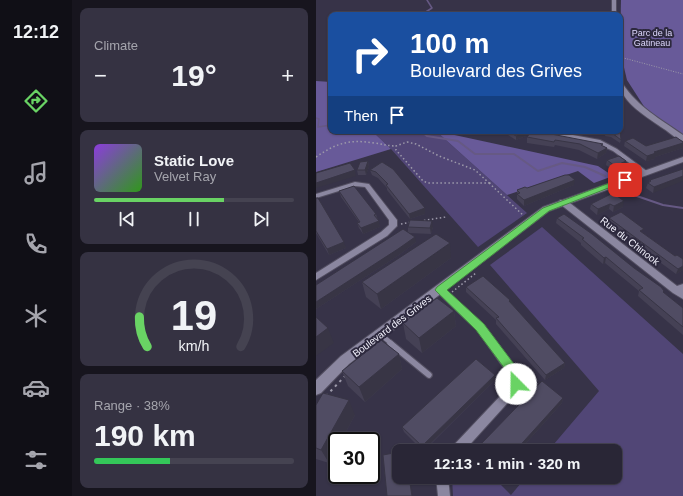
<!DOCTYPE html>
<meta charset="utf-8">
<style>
body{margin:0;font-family:Helvetica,sans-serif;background:#353242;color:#f1f3f6;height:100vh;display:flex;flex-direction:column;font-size:15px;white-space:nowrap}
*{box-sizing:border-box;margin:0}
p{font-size:13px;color:#a5a5ad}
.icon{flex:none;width:22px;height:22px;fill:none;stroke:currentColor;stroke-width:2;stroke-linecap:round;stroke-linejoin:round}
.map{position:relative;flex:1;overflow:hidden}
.details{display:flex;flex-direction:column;gap:8px;padding:8px;background:#17151e;width:244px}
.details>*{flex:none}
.guide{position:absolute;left:12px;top:12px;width:295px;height:122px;border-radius:8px;box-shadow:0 1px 3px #0004,0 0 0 1px #454351;background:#1a4fa0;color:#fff;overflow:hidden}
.speed{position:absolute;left:12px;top:432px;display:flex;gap:8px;font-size:20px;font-weight:700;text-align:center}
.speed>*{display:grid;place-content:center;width:52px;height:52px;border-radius:50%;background:#292636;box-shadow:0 1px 3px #0004,0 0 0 1px #454351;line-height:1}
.speed .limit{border:2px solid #111;border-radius:6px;background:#fff;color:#111}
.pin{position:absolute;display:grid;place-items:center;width:34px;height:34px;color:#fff;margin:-17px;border-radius:8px;box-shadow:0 2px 6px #0006}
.me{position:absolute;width:44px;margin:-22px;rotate:338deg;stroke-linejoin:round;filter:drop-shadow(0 0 3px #0008)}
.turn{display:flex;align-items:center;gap:14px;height:84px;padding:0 16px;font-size:18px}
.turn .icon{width:52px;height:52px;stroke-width:2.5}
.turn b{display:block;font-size:28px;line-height:34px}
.then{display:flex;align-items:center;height:38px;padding:0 16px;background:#0003;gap:8px;font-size:15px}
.big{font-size:30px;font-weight:700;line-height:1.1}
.details .tile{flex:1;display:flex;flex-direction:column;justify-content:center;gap:6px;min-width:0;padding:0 14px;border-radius:8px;background:#353242}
.details .dial{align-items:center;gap:0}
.dial svg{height:104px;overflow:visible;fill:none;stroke:#454351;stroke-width:7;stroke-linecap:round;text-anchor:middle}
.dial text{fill:#f1f3f6;stroke:none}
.song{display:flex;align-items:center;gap:12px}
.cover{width:48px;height:48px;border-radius:6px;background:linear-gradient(135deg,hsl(270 70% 55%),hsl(110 70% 35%))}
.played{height:4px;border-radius:2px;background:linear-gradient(90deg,#69d364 65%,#454351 65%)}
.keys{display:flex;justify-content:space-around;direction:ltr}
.heat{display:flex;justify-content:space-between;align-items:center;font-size:22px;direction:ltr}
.charge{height:6px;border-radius:3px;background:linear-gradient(90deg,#34c759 38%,#454351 0)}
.trip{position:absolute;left:76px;top:444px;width:230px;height:40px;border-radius:8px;background:#292636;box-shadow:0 1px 3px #0004,0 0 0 1px #454351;font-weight:700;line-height:40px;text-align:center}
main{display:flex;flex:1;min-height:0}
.dock{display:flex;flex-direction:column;width:72px;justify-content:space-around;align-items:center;background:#100f16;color:#a5a5ad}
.dock .icon{width:28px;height:28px}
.dock .on{color:#69d364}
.dock b{font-size:18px;color:#f1f3f6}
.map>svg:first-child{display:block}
</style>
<main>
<nav class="dock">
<b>12:12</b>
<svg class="icon on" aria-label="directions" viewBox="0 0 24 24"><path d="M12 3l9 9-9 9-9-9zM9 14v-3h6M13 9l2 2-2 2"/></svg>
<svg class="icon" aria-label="music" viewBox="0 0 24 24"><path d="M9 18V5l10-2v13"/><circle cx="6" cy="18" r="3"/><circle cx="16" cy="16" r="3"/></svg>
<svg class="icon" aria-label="phone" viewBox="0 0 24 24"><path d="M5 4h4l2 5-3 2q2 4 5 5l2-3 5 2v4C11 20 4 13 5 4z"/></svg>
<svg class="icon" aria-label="climate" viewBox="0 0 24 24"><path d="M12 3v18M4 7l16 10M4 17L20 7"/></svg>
<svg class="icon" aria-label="car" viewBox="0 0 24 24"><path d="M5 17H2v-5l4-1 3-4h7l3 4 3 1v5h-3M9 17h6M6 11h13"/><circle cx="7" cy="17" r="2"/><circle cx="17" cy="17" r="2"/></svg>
<svg class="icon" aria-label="filters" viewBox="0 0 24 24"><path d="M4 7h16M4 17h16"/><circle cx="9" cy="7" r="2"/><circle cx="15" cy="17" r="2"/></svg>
</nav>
<section class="details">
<div class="tile"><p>Climate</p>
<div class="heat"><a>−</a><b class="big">19°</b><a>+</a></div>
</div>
<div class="tile">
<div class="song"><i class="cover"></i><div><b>Static Love</b><p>Velvet Ray</p></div></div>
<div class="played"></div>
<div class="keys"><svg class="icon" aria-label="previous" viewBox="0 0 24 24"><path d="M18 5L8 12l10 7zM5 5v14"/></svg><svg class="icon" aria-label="pause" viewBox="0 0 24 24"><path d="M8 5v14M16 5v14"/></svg><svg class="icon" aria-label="next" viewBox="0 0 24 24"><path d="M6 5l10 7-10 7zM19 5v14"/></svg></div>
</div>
<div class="tile dial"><svg viewBox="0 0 100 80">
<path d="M14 69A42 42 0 1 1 86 69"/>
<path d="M14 69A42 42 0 0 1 8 46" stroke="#69d364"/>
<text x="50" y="56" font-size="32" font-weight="700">19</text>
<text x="50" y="72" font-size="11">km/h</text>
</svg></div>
<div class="tile"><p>Range · 38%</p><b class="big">190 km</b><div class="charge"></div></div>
</section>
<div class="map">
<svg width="367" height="496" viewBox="0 0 367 496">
<rect width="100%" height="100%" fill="#373348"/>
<g fill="#514676">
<path d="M56 131H120L211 213 162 247 75 149Z"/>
<path d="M226 227 367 354V496H137L136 477H177L195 495 210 477H299V451H232L283 391 174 265Z"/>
</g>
<g fill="#685a99">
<path d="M305 0H367V141L338 122 311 80 304 51Z"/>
<path d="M0 81 15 82V131H56L75 149 0 172Z"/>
<path d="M120 131 282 166 297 176 278 183 262 171 191 195Z"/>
</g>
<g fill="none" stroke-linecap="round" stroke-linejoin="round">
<g stroke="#665984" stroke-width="1.5">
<path d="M105 15 116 8 111 0"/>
<path d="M0 118 3 119 2 127 15 125"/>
</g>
<g stroke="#665984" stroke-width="2">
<path d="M96 131 106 132 111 136 142 141 159 154H198L222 171 246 163 269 167 289 176"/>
<path d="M315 194 347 205 367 208"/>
</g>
<defs>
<path id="service-far1" d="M64 334 76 344"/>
<path id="service" d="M74 343 113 375"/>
<g id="minor">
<path d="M222 131H235L284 140 301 149 332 172 331 173H327L297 151 280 143 225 133Z"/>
<path d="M39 182 53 184 81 220V226L71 236 0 280V273L65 232 73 225V220L49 187 39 186 0 198V194Z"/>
<path d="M244 200H250L361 286 367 284V299L357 293 244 204 243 202Z"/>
<path d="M124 287 127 288 167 324 201 369 205 384 196 398 148 451H134L136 447 188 392 195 383 192 374 161 330 121 292 120 290 121 288Z"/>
<path d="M120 477H132L134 496H122Z"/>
</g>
<g id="tertiary">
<rect x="296" y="0" width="4" height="15"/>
<path d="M304 82 306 83C323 108 343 118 367 135V141C360 139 354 133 348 129 333 118 304 103 304 82Z"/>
<path d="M367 157V162L233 211 33 364 5 393 0 395V380L25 356 227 207Z"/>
</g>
</defs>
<use href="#service-far1" stroke="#524e60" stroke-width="6"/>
<use href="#service" stroke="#524e60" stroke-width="8"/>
<use href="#minor" stroke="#524e60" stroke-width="2"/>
<use href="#tertiary" stroke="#524e60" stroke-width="2"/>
<path stroke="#9d9aaa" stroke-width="1" stroke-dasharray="1 1.5" stroke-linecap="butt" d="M304 57 367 74"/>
<g stroke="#9d9aaa" stroke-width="1.5" stroke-dasharray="1.5 2.5" stroke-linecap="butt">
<path d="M91 142 100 144 123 156 159 170 173 183H112L107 181 80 150V146Z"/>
<path d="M0 157C21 143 33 139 58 143 66 144 72 146 80 146"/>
<path d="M173 183H175"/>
<path d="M173 183 208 216"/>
<path d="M104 221 130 217"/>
<path d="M85 224 95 222"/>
<path d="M136 292 160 273"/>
</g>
<path stroke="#9d9aaa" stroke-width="2" stroke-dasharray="2.5 4" stroke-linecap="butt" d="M10 396 30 375"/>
<use href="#service-far1" stroke="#8b87a0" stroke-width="4.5"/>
<use href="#service" stroke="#8b87a0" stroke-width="5.5"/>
<use href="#minor" fill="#8b87a0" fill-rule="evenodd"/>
<use href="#tertiary" fill="#8b87a0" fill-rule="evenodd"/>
</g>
<g fill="#454155">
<path d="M188 131H210V136L200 140 189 133Z"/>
<path d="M290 131H304L305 140 304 143 295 137 289 136Z"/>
<path d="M215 132 286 146 291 148 290 153 281 159 263 150 239 145 238 147 211 143V137Z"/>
<path d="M309 141 330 146 367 142V148L339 157V159L330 161 308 146Z"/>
<path d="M291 160 310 161 309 166 298 171 290 165Z"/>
<path d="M52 161 53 167 50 175H42L41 170Z"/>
<path d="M66 162 109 208V214L94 219 71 190V188L62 178 56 175 54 170Z"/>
<path d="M367 169 337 193 330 188 332 183 333 182 334 180Z"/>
<path d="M258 185 208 206 201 199V190L211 188Z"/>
<path d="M23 191 60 214 64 227 47 234 43 228 41 223 43 222 25 197Z"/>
<path d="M297 193 307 207 297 212 293 209 281 215 274 209 275 204Z"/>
<path d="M0 198 30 248 13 255 0 233Z"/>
<path d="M241 218 318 268 348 291V293L367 308V335L322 296 323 291 289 263 287 264 265 245V243L240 223Z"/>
<path d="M293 218 327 233 359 256 367 259V270L360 274 292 224Z"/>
<path d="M92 227H117L115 234 93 233 100 242 83 255 0 309V285L92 232Z"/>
<path d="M135 258 65 309 50 297 46 282Z"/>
<path d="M150 287 194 302 249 363 248 368 229 380 180 324V320L150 292Z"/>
<path d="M138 311 140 326 106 353 90 339 87 323Z"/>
<path d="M83 354 86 369 49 402 32 386 26 371Z"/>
<path d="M179 380 108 451H107L88 432 86 427Z"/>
<path d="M247 398 246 403 203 451H167L165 449V444Z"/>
<path d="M0 405 39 415 25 441H21L13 463 0 459Z"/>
</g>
<g fill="#383545">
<path d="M210 131V136L200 140V136Z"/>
<path d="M367 143V148L339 157V159L330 161 331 156 338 152Z"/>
<path d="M291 148 290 153 281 159 282 153Z"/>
<path d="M52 161 53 167 50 175 49 170Z"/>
<path d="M310 161 309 166 298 171 299 166Z"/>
<path d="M39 170 40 176 0 188V183Z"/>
<path d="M367 176V181L337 193 338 187Z"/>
<path d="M259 180 258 185 208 206V200Z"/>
<path d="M308 201 307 207 297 212 298 206Z"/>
<path d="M294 204 293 209 281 215 282 209Z"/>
<path d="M109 208V214L94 219 93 214Z"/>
<path d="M63 221 64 227 47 234 45 228Z"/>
<path d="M116 221 117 227 115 234 114 228Z"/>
<path d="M99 237 100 242 83 255 0 309V302Z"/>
<path d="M28 242 30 248 13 255 11 249Z"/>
<path d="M134 243 135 258 65 309 61 294Z"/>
<path d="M290 257 289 263 287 264 288 258Z"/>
<path d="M367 266V270L360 274 362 269Z"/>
<path d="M138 311 140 326 106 353 103 338Z"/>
<path d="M12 328 18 343 0 356V337Z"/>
<path d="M83 354 86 369 49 402 43 387Z"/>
<path d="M249 363 248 368 229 380 230 375Z"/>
<path d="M179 375V380L107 451 106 446Z"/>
<path d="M247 398 246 403 203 451H199Z"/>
<path d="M33 400 39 415 25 441H21V448L13 463 5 450Z"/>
<path d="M93 477H94L97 496H96Z"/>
</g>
<g fill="#504c63" stroke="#383545">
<path d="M192 131H210L200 136Z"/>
<path d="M290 131H304L305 140 296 133 290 132Z"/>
<path d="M215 132 229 134 230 133 287 144 285 145 291 148 282 153 264 144 239 140 238 142 211 137Z"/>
<path d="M360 137 367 142V143L338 152 340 153 331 156 309 141 317 138 330 146Z"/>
<path d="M303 156 310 161 299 166 291 160Z"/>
<path d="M52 161 49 170H41L44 162Z"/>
<path d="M66 162 77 169 109 208 93 214 70 185 72 184 60 172 54 170Z"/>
<path d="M34 163 39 170 0 183V173Z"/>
<path d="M367 169V176L338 187 332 183 335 181 334 180Z"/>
<path d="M249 175H253L259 180 208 200 201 194 204 193 201 190 209 187 211 188Z"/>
<path d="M38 186 60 214 58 215 63 221 45 228 41 223 44 222 23 191Z"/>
<path d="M297 193 308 201 298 206 294 204 282 209 275 204Z"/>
<path d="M0 198H2L28 242 11 249 0 231Z"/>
<path d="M305 212 328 229 324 231 359 256 361 255 367 259V266L362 269 293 218Z"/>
<path d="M248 214 276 234 318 268 345 287 348 291 347 292 367 308V327L323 290 327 288 290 257 288 258 266 239 268 238 241 218Z"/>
<path d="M94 220 116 221 114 228 92 227Z"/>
<path d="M87 229 99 237 82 249 0 302V285Z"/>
<path d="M120 234 134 243 61 294 46 282Z"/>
<path d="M167 276 194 300 193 301 249 363 230 375 180 318 183 317 150 287Z"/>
<path d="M121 298 138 311 103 338 87 323Z"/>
<path d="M0 317 12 328 0 337Z"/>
<path d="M65 340 83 354 43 387 26 371Z"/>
<path d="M160 359 179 375 106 446 86 427Z"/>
<path d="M226 381 247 398 199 451H172L165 444Z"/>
<path d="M7 393 33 400 5 450 0 448V405Z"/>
<path d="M83 452V477H93L96 496H71L67 455Z"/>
</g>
<path fill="#69d364" stroke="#448941" d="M307 178H309L313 180 233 211 131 290 168 324 201 368 206 384 204 388 200 389 196 388 192 373 160 330 119 290 121 287 227 208Z"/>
<g text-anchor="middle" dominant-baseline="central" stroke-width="4" stroke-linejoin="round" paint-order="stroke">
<g font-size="9" fill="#ded8fe" stroke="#2d293e">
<text x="336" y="33">Parc de la<tspan x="336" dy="10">Gatineau</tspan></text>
</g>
<g font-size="10" fill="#f3f2fd" stroke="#2d293e">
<text transform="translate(314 241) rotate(38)">Rue du Chinook</text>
<text transform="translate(76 326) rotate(-37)">Boulevard des Grives</text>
</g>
</g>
</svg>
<div class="speed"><div class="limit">30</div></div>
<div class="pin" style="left:309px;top:180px;background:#d93025"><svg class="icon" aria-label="arrive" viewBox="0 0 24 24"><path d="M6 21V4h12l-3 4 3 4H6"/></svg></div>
<svg class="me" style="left:200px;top:384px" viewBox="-20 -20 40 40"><circle r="19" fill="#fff"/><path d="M0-13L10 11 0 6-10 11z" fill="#69d364"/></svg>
<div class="trip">12:13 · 1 min · 320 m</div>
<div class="guide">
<div class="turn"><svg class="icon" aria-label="right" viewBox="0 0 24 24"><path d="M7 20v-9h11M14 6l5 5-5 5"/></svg><div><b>100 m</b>Boulevard des Grives</div></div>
<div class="then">Then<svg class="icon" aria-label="arrive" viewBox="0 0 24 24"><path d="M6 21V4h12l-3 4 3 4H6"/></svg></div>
</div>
</div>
</main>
